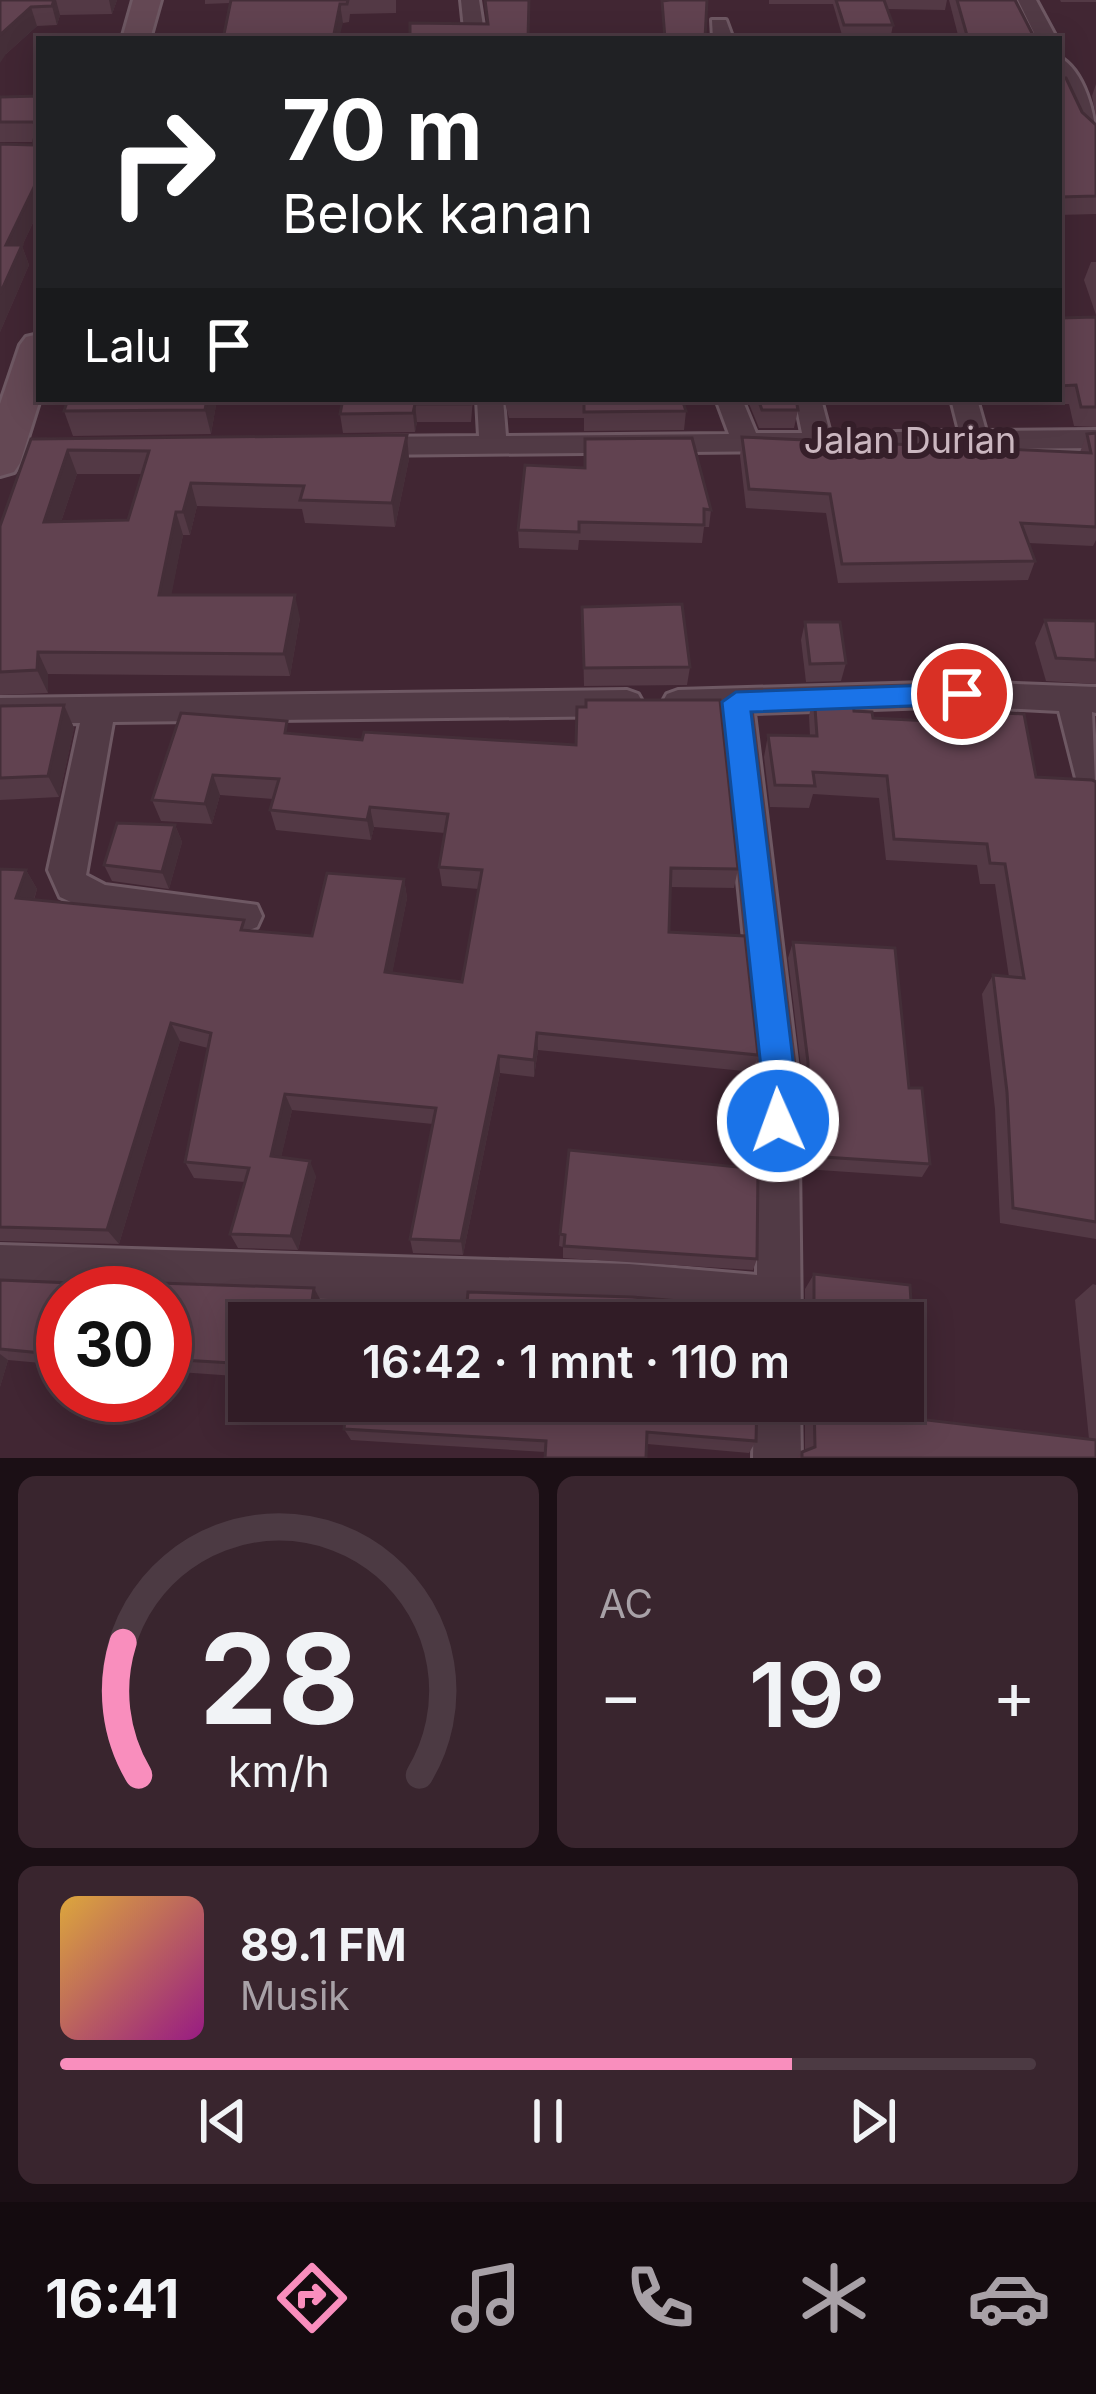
<!DOCTYPE html>
<html lang="id">
<meta charset="utf-8">
<style>
body{margin:0;font-family:Inter,sans-serif;background:#39252e;color:#f1f3f6;height:100vh;display:flex;flex-direction:column;font-size:45px;white-space:nowrap}
*{box-sizing:border-box;margin:0}
p{font-size:39px;color:#a8a1a7}
.icon{flex:none;width:66px;height:66px;fill:none;stroke:currentColor;stroke-width:2;stroke-linecap:round;stroke-linejoin:round}
.map{position:relative;height:1458px;overflow:hidden}
.panel{display:flex;flex-direction:column;gap:18px;padding:18px;background:#1b0f15;flex:1}
.panel>*{flex:none}
.guide{position:absolute;left:36px;top:36px;width:1026px;height:366px;border-radius:0px;box-shadow:0 6px 30px #0003,0 0 0 3px #4c3a43;background:#202124;color:#fff;overflow:hidden}
.speed{position:absolute;left:36px;top:1266px;display:flex;gap:24px;font-size:60px;font-weight:700;text-align:center}
.speed>*{display:grid;place-content:center;width:156px;height:156px;border-radius:50%;background:#311c26;box-shadow:0 6px 30px #0003,0 0 0 3px #4c3a43;line-height:1}
.speed .limit{border:18px solid #d22;background:#fff;color:#111}
.pin{position:absolute;display:grid;place-items:center;width:102px;height:102px;color:#fff;margin:-51px;border:6px solid #fff;border-radius:50%;box-shadow:0 3px 12px #0007}
.me{position:absolute;width:132px;margin:-66px;rotate:358deg;stroke-linejoin:round;filter:drop-shadow(0 0 9px #0008)}
.turn{display:flex;align-items:center;gap:42px;height:252px;padding:0 48px;font-size:54px}
.turn .icon{width:156px;height:156px;stroke-width:2.5}
.turn b{display:block;font-size:84px;line-height:102px}
.then{display:flex;align-items:center;height:114px;padding:0 48px;background:#0003;gap:24px;font-size:45px}
.big{font-size:90px;font-weight:600;line-height:1.1}
.panel .widget{flex:1;display:flex;flex-direction:column;justify-content:center;gap:18px;min-width:0;padding:0 42px;border-radius:18px;background:#39252e}
.panel .dial{align-items:center;gap:0}
.dial svg{height:312px;overflow:visible;fill:none;stroke:#4c3a43;stroke-width:7;stroke-linecap:round;text-anchor:middle}
.dial text{fill:#f1f3f6;stroke:none}
.song{display:flex;align-items:center;gap:36px}
.cover{width:144px;height:144px;border-radius:18px;background:linear-gradient(135deg,hsl(40 70% 55%),hsl(310 70% 35%))}
.played{height:12px;border-radius:6px;background:linear-gradient(90deg,#f98ebd 75%,#4c3a43 75%)}
.keys{display:flex;justify-content:space-around;direction:ltr}
.heat{display:flex;justify-content:space-between;align-items:center;font-size:66px;direction:ltr}
.panel .tiles{flex:1;display:grid;gap:18px;grid-template-columns:1fr 1fr}
.widget:last-child{grid-column:span 2}
.trip{position:absolute;left:228px;top:1302px;width:696px;height:120px;border-radius:0px;background:#311c26;box-shadow:0 6px 30px #0003,0 0 0 3px #4c3a43;font-weight:600;line-height:120px;text-align:center}
.tab-bar{display:flex;height:192px;justify-content:space-around;align-items:center;background:#140b0f;color:#a8a1a7}
.tab-bar .icon{width:84px;height:84px}
.tab-bar .on{color:#f98ebd}
.tab-bar b{font-size:54px;color:#f1f3f6}
.map>svg:first-child{display:block}
</style>
<div class="map">
<svg width="1096" height="1458" viewBox="0 0 1096 1458">
<rect width="100%" height="100%" fill="#412633"/>
<g fill="none" stroke-linecap="round" stroke-linejoin="round">
<defs>
<g id="street">
<path d="M461 0H479L485 39H465Z"/>
<path d="M1018 0H1036L1057 39H1037Z"/>
<path d="M712 20H726L733 39H713Z"/>
<path d="M1059 57C1084 70 1096 115 1096 142 1071 130 1059 84 1059 57Z"/>
<path d="M477 399H503L506 436 729 434 716 399H742L756 433H802L795 399H821L830 433 959 431 951 399H977L986 431 1096 430V448L366 455 352 446 366 437 479 436Z"/>
<path d="M962 682 1096 687V713L1092 712 1096 804 1084 800 1079 790 1059 711 962 706 754 713 798 1077 801 1323H757V1319L629 1308 0 1289V1245L629 1264 757 1275 758 1077 721 714 667 712 662 703 667 694 678 690Z"/>
<path d="M627 690 638 694 643 703 638 712 627 716 113 722 86 875 105 885 257 905 262 916 257 927 244 932 101 916 60 897 48 870 80 723 0 724V698Z"/>
<path d="M754 1401H800L801 1458H753Z"/>
</g>
<g id="secondary">
<path d="M133 0H161L150 39H122Z"/>
<path d="M39 334 40 399 20 463 14 472 0 476V404L20 345 26 337Z"/>
</g>
</defs>
<use href="#street" stroke="#6e5863" stroke-width="6"/>
<use href="#secondary" stroke="#6e5863" stroke-width="6"/>
<use href="#street" fill="#513a45" fill-rule="evenodd"/>
<use href="#secondary" fill="#644854" fill-rule="evenodd"/>
</g>
<g fill="#533945" fill-rule="evenodd">
<path d="M0 0H117L112 14 60 15 57 25 37 26 6 54Z"/>
<path d="M205 0H396V13L350 14 349 22 343 23 230 3 205 4Z"/>
<path d="M769 0H947L945 10 888 9 893 25 891 35H842L833 4H769Z"/>
<path d="M949 0H1015L1035 39H959Z"/>
<path d="M1060 0H1096V2H1061Z"/>
<path d="M1059 78 1082 112 1096 125V214L1059 215Z"/>
<path d="M1096 84V117L1092 96Z"/>
<path d="M39 96V210L22 246 29 265 0 332V144L33 145V142H0V97Z"/>
<path d="M1091 262H1096V315L1084 280Z"/>
<path d="M1096 317V427L1074 426 1069 404H983L980 399H1059V318Z"/>
<path d="M68 399H217L211 434 73 436 64 411Z"/>
<path d="M343 399H473L471 422H417L415 432 343 433 340 414Z"/>
<path d="M504 399H682L686 411 684 430 584 431V418H509Z"/>
<path d="M747 399H796L798 410 794 428H759Z"/>
<path d="M824 399H950L948 404 827 405Z"/>
<path d="M1096 433V540L1093 546 1028 543 1035 561 1028 580 838 583 826 513 746 508 740 456 742 437 1080 452 1087 434Z"/>
<path d="M407 435 409 459 395 527 305 523 302 509 197 506 190 535H183L171 595 300 618 290 676 48 674V693L0 695V526L31 439ZM77 474H142L128 520 61 522Z"/>
<path d="M584 468 711 510 709 527H704L702 543 579 540 578 550 519 548 518 530Z"/>
<path d="M582 607 690 667 687 685 584 686Z"/>
<path d="M1045 620 1096 621V684L1046 681 1035 643Z"/>
<path d="M805 622 846 663 841 681 806 682 801 640Z"/>
<path d="M814 694 873 718 961 723 966 711 1036 777 1096 782V1239L1000 1223 995 1109 982 994 993 975 1009 977 995 884H980L977 865 886 860 879 798 813 794 809 808 770 807 764 757 768 735 810 736 809 716Z"/>
<path d="M64 705 74 728 59 797 0 800V706Z"/>
<path d="M290 733 738 869 734 888 670 887 669 932 758 1055 753 1072 538 1050 534 1077 500 1073 463 1255 413 1253 410 1239 433 1124 292 1110 281 1157 316 1176 298 1250 238 1248 230 1234 245 1182 194 1178 185 1162 208 1048 180 1041 119 1244 0 1241V869L26 870 37 889 34 900 248 931 312 936 404 879 407 898 392 973 462 982 479 889 442 886 439 867 445 833 374 827 371 840 276 830 270 810 273 799 220 795 212 824 161 821 152 800Z"/>
<path d="M175 825 182 842 169 889 112 881 104 865Z"/>
<path d="M793 942 909 1088 930 1164 922 1177 804 1169 802 1076 788 958Z"/>
<path d="M560 1234 757 1259 753 1270 563 1258V1247L559 1246Z"/>
<path d="M814 1274 918 1419 1089 1439 1075 1300 1093 1284 1096 1285V1458H796L805 1450V1401H903L764 1313H805V1289Z"/>
<path d="M0 1280 96 1284 104 1293H63V1365L8 1360 0 1387Z"/>
<path d="M314 1288 322 1303 320 1315 249 1323V1377L165 1371V1293Z"/>
<path d="M347 1401 756 1441 749 1453 647 1444 545 1452 351 1440 344 1429Z"/>
</g>
<g fill="#442e38">
<path d="M54 0H56L60 15 57 25 52 6Z"/>
<path d="M109 0H117L112 14Z"/>
<path d="M340 4 343 23 339 39H333Z"/>
<path d="M31 7 37 26 6 54 0 63V35Z"/>
<path d="M39 177V210L22 246 29 265 0 332V294L6 245Z"/>
<path d="M207 399H217L211 434 205 410Z"/>
<path d="M415 404 417 422 415 432 413 413Z"/>
<path d="M407 435 409 459 395 527 392 503Z"/>
<path d="M68 450 77 474 53 546 44 522Z"/>
<path d="M191 483 197 506 190 535 183 512Z"/>
<path d="M176 512 183 535 167 618 159 595Z"/>
<path d="M295 595 300 618 290 676 284 654Z"/>
<path d="M38 652 48 674V693L37 670Z"/>
<path d="M64 705 74 728 59 797 48 776Z"/>
<path d="M213 775 220 795 212 824 205 804Z"/>
<path d="M370 807 374 827 371 840 367 820Z"/>
<path d="M175 825 182 842 169 889 162 872Z"/>
<path d="M26 870 37 889 28 917 16 898Z"/>
<path d="M404 879 407 898 389 990 385 972Z"/>
<path d="M171 1023 180 1041 119 1244 107 1230Z"/>
<path d="M537 1033 538 1050 534 1077V1060Z"/>
<path d="M499 1056 500 1073 463 1255 461 1241Z"/>
<path d="M285 1094 292 1110 278 1171 271 1156Z"/>
<path d="M310 1161 316 1176 298 1250 291 1236Z"/>
<path d="M314 1288 322 1303 319 1323 310 1314Z"/>
<path d="M0 1354 8 1360 0 1387Z"/>
</g>
<g fill="#614250" stroke="#442e38" stroke-width="3" fill-rule="evenodd">
<path d="M0 0H54L52 6 31 7 0 35Z"/>
<path d="M231 0H348L347 4H340L333 39H223Z"/>
<path d="M485 0H529L528 39H410V23L488 24Z"/>
<path d="M670 0H707L705 39H665L662 1Z"/>
<path d="M836 0H884L893 25H844Z"/>
<path d="M957 0H1015L1035 39H968Z"/>
<path d="M1059 78H1066L1082 112 1096 125V196L1059 197Z"/>
<path d="M39 96V177L6 245H22L0 294V144L33 145 37 126 33 122H0V97Z"/>
<path d="M1096 317V407H1081L1076 385 1059 386V318Z"/>
<path d="M68 399H207L205 410 64 411Z"/>
<path d="M343 399H470V404H415L413 413 340 414Z"/>
<path d="M540 399H682L686 411 584 412V399Z"/>
<path d="M758 399H796L798 410H762Z"/>
<path d="M1096 433V527L1021 523 1035 561 842 564 830 494 749 489 742 437 1091 453 1087 434Z"/>
<path d="M407 435 392 503 300 500 304 486 191 483 183 512H176L159 595H295L284 654 38 652 37 670 0 672V526L31 439ZM68 450 149 451 128 520 44 522Z"/>
<path d="M692 438 711 510 704 509V525L579 522V532L518 530 525 465 585 468V439Z"/>
<path d="M682 604 690 667 584 668 582 607Z"/>
<path d="M1045 620 1096 621V660L1056 658Z"/>
<path d="M805 622H840L846 663 810 664Z"/>
<path d="M852 693 854 711 872 712 873 718 968 723 966 711 1024 714 1036 777 1092 780 1096 782V1222L1013 1208 1007 1092 993 975 1024 978 1005 864 990 863 987 844 894 839 887 776 813 772 815 786 775 785 768 735 817 736 814 694Z"/>
<path d="M586 700H720L738 869 671 868 669 932 745 936 758 1055 537 1033 534 1060 499 1056 461 1241 410 1239 436 1108 285 1094 271 1156 310 1161 291 1236 230 1234 249 1168 185 1162 211 1033 171 1023 107 1230 0 1227V869L26 870 16 898 244 920 241 930 312 936 327 873 404 879 385 972 462 982 482 870 439 867 448 814 370 807 367 820 270 810 279 779 213 775 205 804 152 800 181 713 287 721 285 733 362 740 364 732 576 745 577 707H586Z"/>
<path d="M64 705 48 776 0 778V706Z"/>
<path d="M117 823 175 825 162 872 104 865Z"/>
<path d="M793 942 895 948 909 1088H922L930 1164 809 1156 808 1062Z"/>
<path d="M569 1150 758 1169 757 1259 564 1246 565 1235 560 1234Z"/>
<path d="M814 1274 910 1285 918 1419 1096 1440V1458H802V1452L815 1447 814 1401H903V1323H465L468 1292 632 1297 760 1308 764 1313H810L814 1308Z"/>
<path d="M0 1280 96 1284 93 1293H63V1355L0 1349Z"/>
<path d="M158 1283 314 1288 310 1314 448 1323H249V1364L165 1359V1293H156Z"/>
<path d="M347 1401H757L756 1441 647 1432 646 1458H545L546 1441 344 1429Z"/>
</g>
<path fill="#1a73e8" stroke="#114b97" stroke-width="3" d="M962 684 975 694 962 704 751 712 795 1077V1121L790 1133 778 1138 766 1133 761 1121 762 1077 722 702 736 692Z"/>
<g text-anchor="middle" dominant-baseline="central" stroke-width="12" stroke-linejoin="round" paint-order="stroke">
<g font-size="36" fill="#cbb7c0" stroke="#361f2a">
<text x="910" y="440">Jalan Durian</text>
</g>
</g>
</svg>
<div class="speed"><div class="limit">30</div></div>
<div class="pin" style="left:962px;top:694px;background:#d93025"><svg class="icon" aria-label="arrive" viewBox="0 0 24 24"><path d="M6 21V4h12l-3 4 3 4H6"/></svg></div>
<svg class="me" style="left:778px;top:1121px" viewBox="-20 -20 40 40"><circle r="17" fill="#1a73e8" stroke="#fff" stroke-width="3"/><path d="M0-11L8 9 0 5-8 9z" fill="#fff"/></svg>
<div class="trip">16:42 · 1 mnt · 110 m</div>
<div class="guide">
<div class="turn"><svg class="icon" aria-label="right" viewBox="0 0 24 24"><path d="M7 20v-9h11M14 6l5 5-5 5"/></svg><div><b>70 m</b>Belok kanan</div></div>
<div class="then">Lalu<svg class="icon" aria-label="arrive" viewBox="0 0 24 24"><path d="M6 21V4h12l-3 4 3 4H6"/></svg></div>
</div>
</div>
<section class="panel">
<div class="tiles">
<div class="widget dial"><svg viewBox="0 0 100 80">
<path d="M14 69A42 42 0 1 1 86 69"/>
<path d="M14 69A42 42 0 0 1 10 35" stroke="#f98ebd"/>
<text x="50" y="56" font-size="32" font-weight="700">28</text>
<text x="50" y="72" font-size="11">km/h</text>
</svg></div>
<div class="widget"><p>AC</p>
<div class="heat"><a>−</a><b class="big">19°</b><a>+</a></div>
</div>
<div class="widget">
<div class="song"><i class="cover"></i><div><b>89.1 FM</b><p>Musik</p></div></div>
<div class="played"></div>
<div class="keys"><svg class="icon" aria-label="previous" viewBox="0 0 24 24"><path d="M18 5L8 12l10 7zM5 5v14"/></svg><svg class="icon" aria-label="pause" viewBox="0 0 24 24"><path d="M8 5v14M16 5v14"/></svg><svg class="icon" aria-label="next" viewBox="0 0 24 24"><path d="M6 5l10 7-10 7zM19 5v14"/></svg></div>
</div>
</div>
</section>
<nav class="tab-bar">
<b>16:41</b>
<svg class="icon on" aria-label="directions" viewBox="0 0 24 24"><path d="M12 3l9 9-9 9-9-9zM9 14v-3h6M13 9l2 2-2 2"/></svg>
<svg class="icon" aria-label="music" viewBox="0 0 24 24"><path d="M9 18V5l10-2v13"/><circle cx="6" cy="18" r="3"/><circle cx="16" cy="16" r="3"/></svg>
<svg class="icon" aria-label="phone" viewBox="0 0 24 24"><path d="M5 4h4l2 5-3 2q2 4 5 5l2-3 5 2v4C11 20 4 13 5 4z"/></svg>
<svg class="icon" aria-label="climate" viewBox="0 0 24 24"><path d="M12 3v18M4 7l16 10M4 17L20 7"/></svg>
<svg class="icon" aria-label="car" viewBox="0 0 24 24"><path d="M5 17H2v-5l4-1 3-4h7l3 4 3 1v5h-3M9 17h6M6 11h13"/><circle cx="7" cy="17" r="2"/><circle cx="17" cy="17" r="2"/></svg>
</nav>
